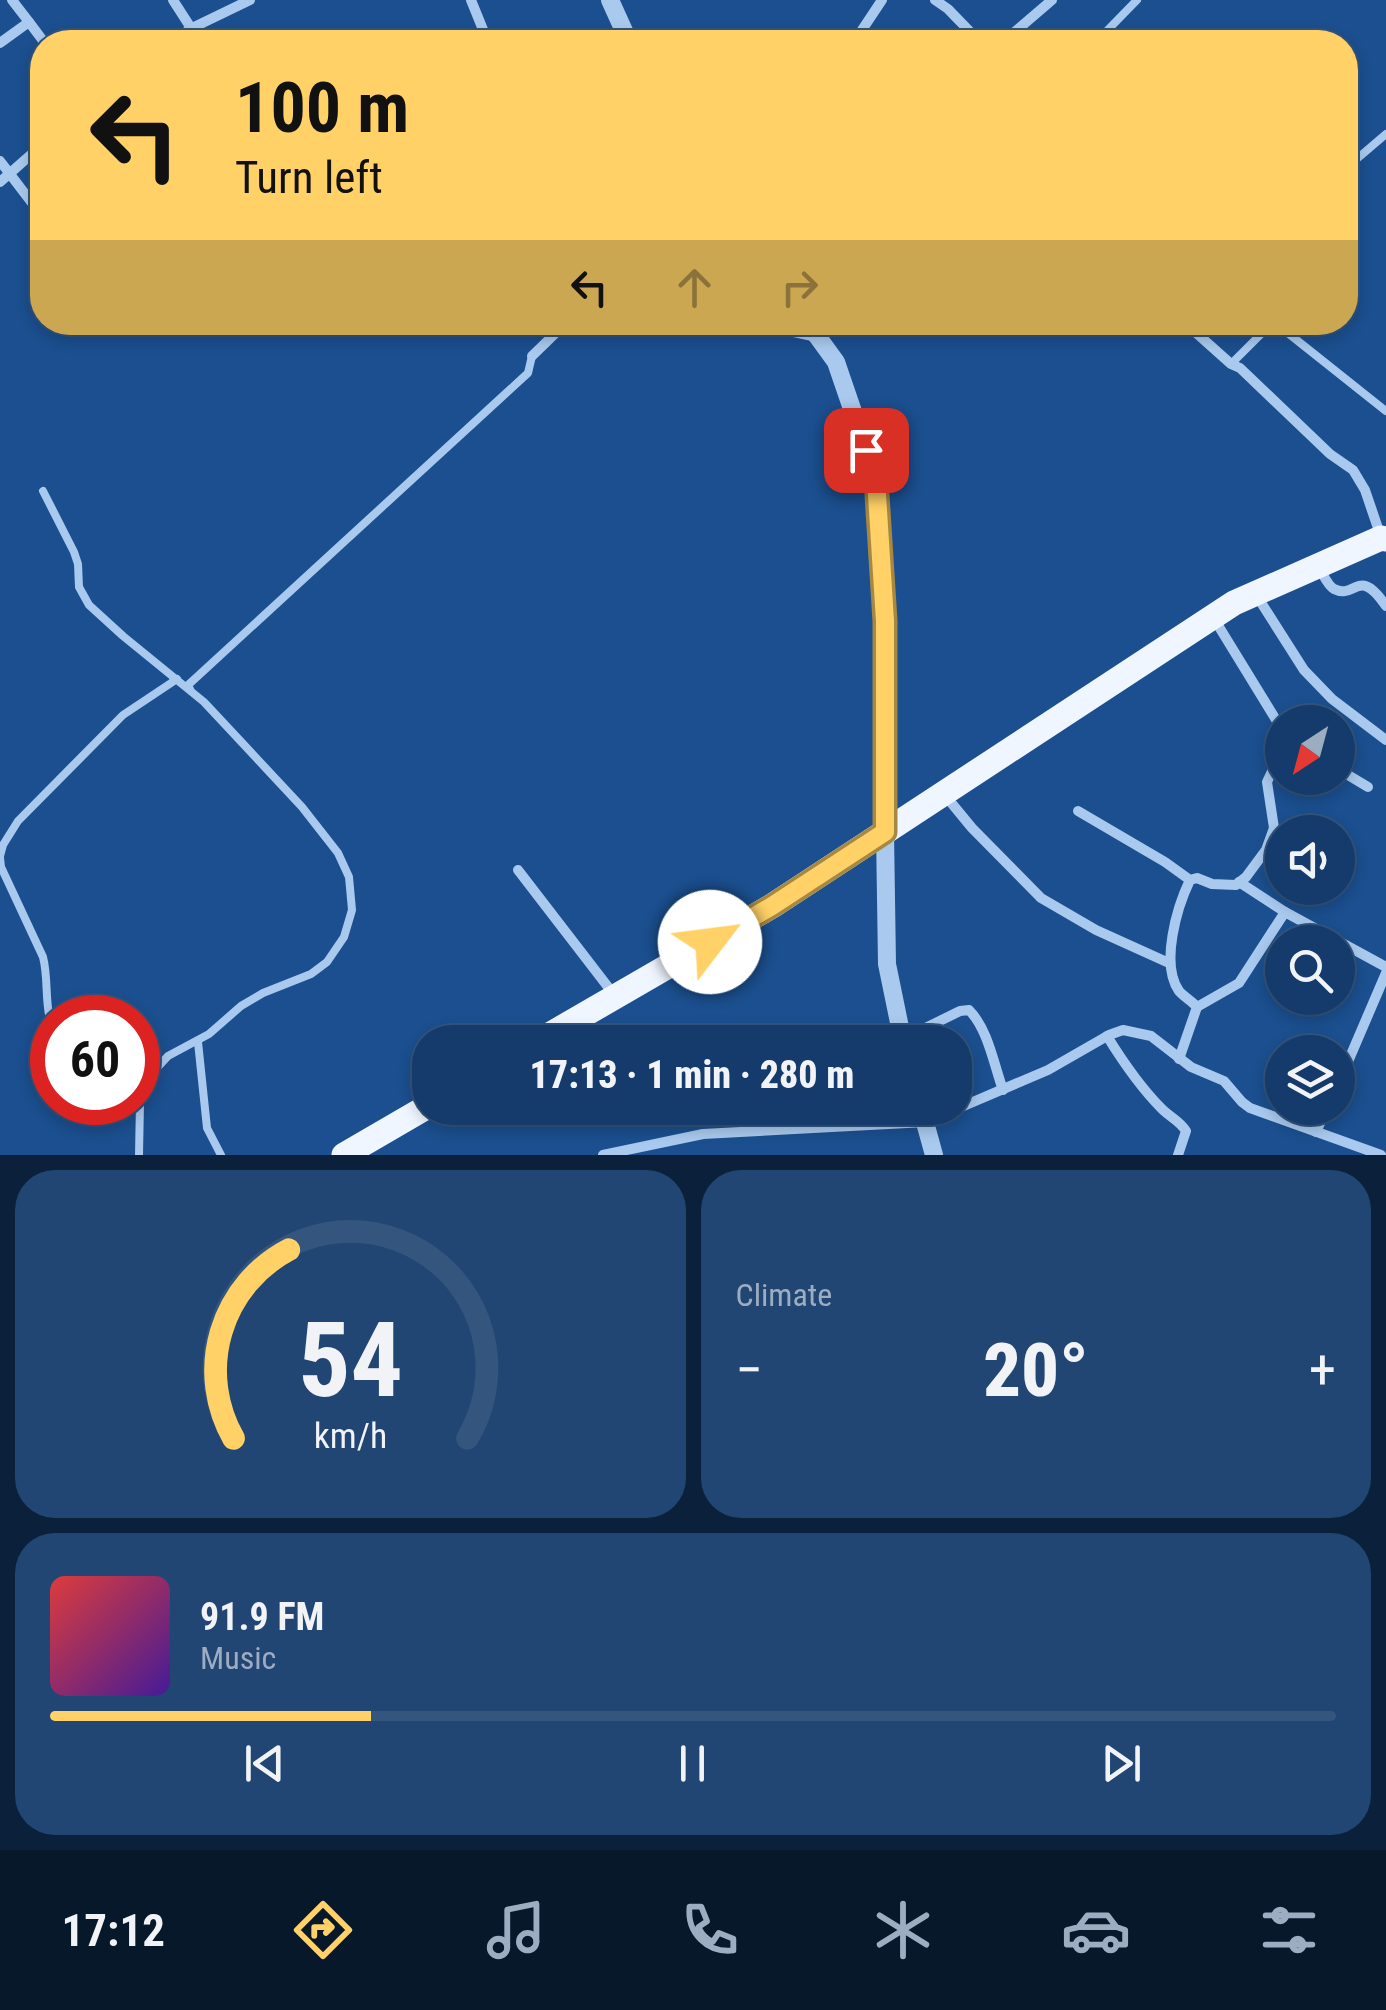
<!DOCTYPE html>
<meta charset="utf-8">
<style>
body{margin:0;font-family:"Roboto Condensed",sans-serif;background:#214673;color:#f1f3f6;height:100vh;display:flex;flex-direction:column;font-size:38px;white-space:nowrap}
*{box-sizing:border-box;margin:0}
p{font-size:32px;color:#9dadc1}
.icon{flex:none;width:55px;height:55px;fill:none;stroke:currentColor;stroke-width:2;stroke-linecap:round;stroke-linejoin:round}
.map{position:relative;height:1155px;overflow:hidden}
.sheet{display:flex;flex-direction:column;gap:15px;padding:15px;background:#0b203b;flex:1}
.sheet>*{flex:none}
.banner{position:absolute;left:30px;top:30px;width:1328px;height:305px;border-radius:40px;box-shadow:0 5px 15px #0003,0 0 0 2px #33557e;background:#ffd166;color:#111;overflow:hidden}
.needle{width:65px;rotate:216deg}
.fabs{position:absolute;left:1265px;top:705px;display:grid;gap:20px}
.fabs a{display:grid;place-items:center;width:90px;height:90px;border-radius:50%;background:#143b6b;box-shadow:0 5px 15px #0003,0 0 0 2px #33557e;font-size:50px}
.speed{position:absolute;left:30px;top:995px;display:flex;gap:20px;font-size:50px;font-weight:700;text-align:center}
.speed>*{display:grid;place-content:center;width:130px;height:130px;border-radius:50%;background:#143b6b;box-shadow:0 5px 15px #0003,0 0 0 2px #33557e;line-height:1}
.speed .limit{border:15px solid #d22;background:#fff;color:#111}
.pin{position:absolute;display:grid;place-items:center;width:85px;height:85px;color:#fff;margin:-42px;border-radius:20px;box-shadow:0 5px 15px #0006}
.me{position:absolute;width:110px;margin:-55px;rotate:60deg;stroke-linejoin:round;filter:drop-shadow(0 0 8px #0008)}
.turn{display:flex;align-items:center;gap:35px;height:210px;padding:0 40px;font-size:45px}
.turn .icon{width:130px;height:130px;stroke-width:2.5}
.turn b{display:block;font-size:70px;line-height:85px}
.lanes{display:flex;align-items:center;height:95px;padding:0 40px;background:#0003;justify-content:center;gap:50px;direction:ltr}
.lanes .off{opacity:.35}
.big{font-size:75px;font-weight:800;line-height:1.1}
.sheet .tile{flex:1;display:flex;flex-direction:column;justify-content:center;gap:15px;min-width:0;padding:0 35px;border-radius:40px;background:#214673}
.sheet .dial{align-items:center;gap:0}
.dial svg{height:260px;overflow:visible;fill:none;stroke:#33557e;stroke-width:7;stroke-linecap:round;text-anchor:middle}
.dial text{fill:#f1f3f6;stroke:none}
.song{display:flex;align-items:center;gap:30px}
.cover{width:120px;height:120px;border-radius:15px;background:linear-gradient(135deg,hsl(0 70% 55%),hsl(260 70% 35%))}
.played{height:10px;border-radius:5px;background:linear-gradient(90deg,#ffd166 25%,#33557e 25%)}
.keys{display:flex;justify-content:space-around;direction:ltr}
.heat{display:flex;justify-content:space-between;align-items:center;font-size:55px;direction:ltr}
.sheet .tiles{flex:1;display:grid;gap:15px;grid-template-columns:1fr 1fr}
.tile:last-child{grid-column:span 2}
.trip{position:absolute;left:412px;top:1025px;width:560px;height:100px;border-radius:40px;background:#143b6b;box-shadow:0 5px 15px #0003,0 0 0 2px #33557e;font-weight:800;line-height:100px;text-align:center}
.tabs{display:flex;height:160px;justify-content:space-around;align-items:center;background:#08182b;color:#9dadc1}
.tabs .icon{width:70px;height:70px}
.tabs .selected{color:#ffd166}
.tabs b{font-size:45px;color:#f1f3f6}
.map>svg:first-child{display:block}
</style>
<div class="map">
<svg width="1386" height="1155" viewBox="0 0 1386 1155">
<rect width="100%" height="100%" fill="#1b4f8f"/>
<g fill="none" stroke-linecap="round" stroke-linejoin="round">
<g stroke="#a9c9ee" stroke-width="8">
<path d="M1096 42 1137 0"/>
<path d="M1345 169 1386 134"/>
<path d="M1274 322 1386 411"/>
<path d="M1231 364 1273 322"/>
<path d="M43 491 74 552 78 564 79 587 89 605 123 636 204 702 302 807 338 853 349 877 352 910 344 937 327 962 311 974 263 993 241 1006 209 1034 168 1056 155 1070 140 1102 139 1155"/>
<path d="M190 689 187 686 528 373 532 356"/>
<path d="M0 856 3 845 18 821 123 715 177 679"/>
<path d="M0 858 1 867 43 957C49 980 44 1005 52 1027"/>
<path d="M198 1042 207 1128 221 1155"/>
</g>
<g stroke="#a9c9ee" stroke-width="10">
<path d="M12 0 29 22"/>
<path d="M173 0 200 42"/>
<path d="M471 0 488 42"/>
<path d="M935 0 948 9 980 42"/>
<path d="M172 42 190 29 250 0"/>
<path d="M854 42 882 0"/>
<path d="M1003 42 1052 0"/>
<path d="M0 43 29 22 44 42"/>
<path d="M0 161 42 216"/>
<path d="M0 182 42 145"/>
<path d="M748 322 817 337"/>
<path d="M1184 322 1231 364 1240 368 1330 454 1353 470 1365 490 1381 537"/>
<path d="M532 356 567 322"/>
<path d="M1319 568C1323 574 1328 586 1334 589 1356 600 1358 565 1386 606"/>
<path d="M1255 593 1304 670 1332 699 1386 740"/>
<path d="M1213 617 1278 723 1282 734"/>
<path d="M1338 769 1368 787"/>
<path d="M944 794 972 828 1041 898 1096 930 1169 963"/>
<path d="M1078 811 1165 862 1190 880"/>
<path d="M518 870 615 996"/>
<path d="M1239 882 1285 912 1386 967"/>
<path d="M1197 1007 1239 983 1285 912"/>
<path d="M1107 1036C1123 1062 1140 1087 1162 1109 1170 1117 1180 1121 1186 1131L1178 1155"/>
<path d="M903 1039 960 1011 969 1010C988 1029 994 1065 1003 1090"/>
<path d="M1179 1059 1197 1007C1192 1001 1184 997 1179 991 1160 964 1177 907 1190 880L1197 878 1212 884 1236 885 1246 877 1266 850 1274 828 1267 782 1282 750"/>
<path d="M1338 1085 1386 973"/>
<path d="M1316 1132 1327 1108"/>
<path d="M603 1155 703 1134 926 1122 1048 1070 1109 1035 1123 1030 1151 1036 1191 1067 1224 1081 1242 1102 1250 1108 1381 1155"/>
</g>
<g stroke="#a9c9ee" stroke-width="18">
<path d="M610 0 629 42"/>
<path d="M807 322 836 362 876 479 885 621V832L887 964 903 1042"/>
<path d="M921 1108 934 1155"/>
</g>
<g stroke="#f0f6ff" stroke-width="25">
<path d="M537 1042 772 906 1234 603 1381 538 1386 539"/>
<path d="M344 1155 430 1105"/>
</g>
</g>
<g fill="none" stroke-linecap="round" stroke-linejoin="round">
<defs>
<path id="route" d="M710 942 772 906 885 832V621L876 479 866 450"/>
</defs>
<use href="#route" stroke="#a68842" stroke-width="25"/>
<use href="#route" stroke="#ffd166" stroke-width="18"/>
</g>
</svg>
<div class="fabs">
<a><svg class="needle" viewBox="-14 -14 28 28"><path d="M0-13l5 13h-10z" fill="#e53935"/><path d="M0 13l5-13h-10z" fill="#9dadc1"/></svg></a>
<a><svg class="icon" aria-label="sound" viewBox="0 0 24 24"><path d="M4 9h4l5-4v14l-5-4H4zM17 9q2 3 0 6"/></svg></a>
<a><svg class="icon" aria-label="search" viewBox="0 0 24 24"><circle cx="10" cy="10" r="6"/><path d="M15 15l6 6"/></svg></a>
<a><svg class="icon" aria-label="layers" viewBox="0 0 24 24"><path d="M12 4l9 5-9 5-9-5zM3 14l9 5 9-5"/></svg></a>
</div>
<div class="speed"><div class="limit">60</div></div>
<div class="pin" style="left:866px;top:450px;background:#d93025"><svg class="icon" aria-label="arrive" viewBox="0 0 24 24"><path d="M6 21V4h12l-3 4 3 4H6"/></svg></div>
<svg class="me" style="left:710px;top:942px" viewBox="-20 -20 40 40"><circle r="19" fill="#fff"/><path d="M0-13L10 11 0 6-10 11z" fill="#ffd166"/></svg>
<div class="trip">17:13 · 1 min · 280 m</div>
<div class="banner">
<div class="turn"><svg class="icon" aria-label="left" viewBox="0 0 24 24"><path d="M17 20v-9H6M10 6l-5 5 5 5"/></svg><div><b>100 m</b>Turn left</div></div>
<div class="lanes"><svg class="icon" aria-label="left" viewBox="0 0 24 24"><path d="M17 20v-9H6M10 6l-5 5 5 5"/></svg><svg class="icon off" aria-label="ahead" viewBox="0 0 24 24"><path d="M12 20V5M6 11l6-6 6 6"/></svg><svg class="icon off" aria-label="right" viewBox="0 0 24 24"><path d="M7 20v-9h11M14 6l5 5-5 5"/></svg></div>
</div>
</div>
<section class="sheet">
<div class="tiles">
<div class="tile dial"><svg viewBox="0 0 100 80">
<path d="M14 69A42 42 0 1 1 86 69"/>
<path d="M14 69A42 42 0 0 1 31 11" stroke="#ffd166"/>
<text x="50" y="56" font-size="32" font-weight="700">54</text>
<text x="50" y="72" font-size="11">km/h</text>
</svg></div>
<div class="tile"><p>Climate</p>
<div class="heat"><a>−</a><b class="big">20°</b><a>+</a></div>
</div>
<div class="tile">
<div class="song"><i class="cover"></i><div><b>91.9 FM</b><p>Music</p></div></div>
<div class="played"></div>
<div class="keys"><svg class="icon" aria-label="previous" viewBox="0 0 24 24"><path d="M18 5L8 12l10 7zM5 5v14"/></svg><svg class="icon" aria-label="pause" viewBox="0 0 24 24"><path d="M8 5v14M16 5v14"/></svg><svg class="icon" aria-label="next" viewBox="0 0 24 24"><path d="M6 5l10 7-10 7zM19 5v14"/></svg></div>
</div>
</div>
</section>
<nav class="tabs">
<b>17:12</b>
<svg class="icon selected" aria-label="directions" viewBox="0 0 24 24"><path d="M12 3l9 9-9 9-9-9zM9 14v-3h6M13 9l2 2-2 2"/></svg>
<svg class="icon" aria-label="music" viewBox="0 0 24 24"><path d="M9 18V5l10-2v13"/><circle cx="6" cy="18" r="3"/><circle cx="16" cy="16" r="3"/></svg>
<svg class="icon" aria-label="phone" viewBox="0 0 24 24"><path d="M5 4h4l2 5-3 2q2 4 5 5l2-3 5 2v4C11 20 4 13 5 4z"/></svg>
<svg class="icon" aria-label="climate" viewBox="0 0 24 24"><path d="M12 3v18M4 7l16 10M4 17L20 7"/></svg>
<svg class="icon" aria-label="car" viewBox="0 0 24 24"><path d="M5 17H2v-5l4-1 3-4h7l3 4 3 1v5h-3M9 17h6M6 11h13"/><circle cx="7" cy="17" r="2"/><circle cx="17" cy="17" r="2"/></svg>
<svg class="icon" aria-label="filters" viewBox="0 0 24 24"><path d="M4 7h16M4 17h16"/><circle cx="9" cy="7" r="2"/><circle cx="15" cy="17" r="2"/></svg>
</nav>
